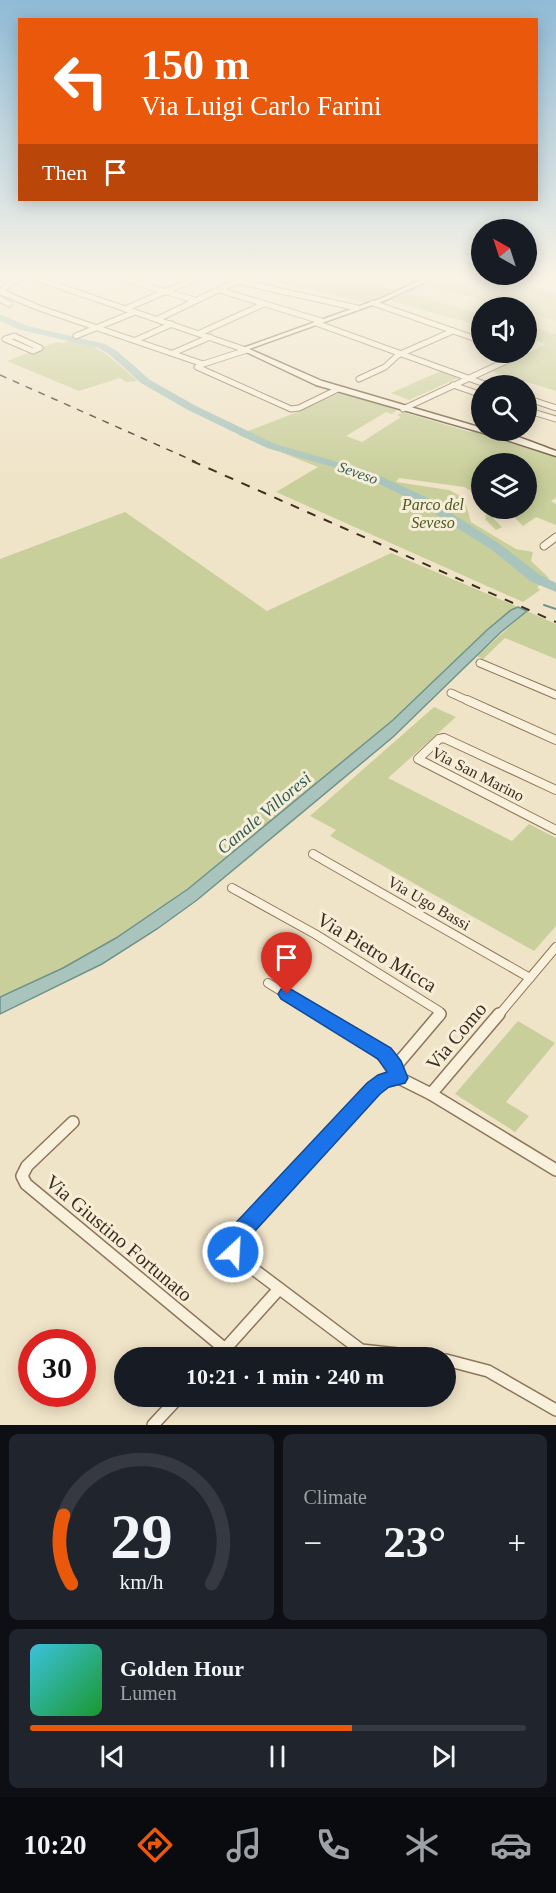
<!DOCTYPE html>
<meta charset="utf-8">
<style>
body{margin:0;font-family:"Times New Roman",serif;background:#20242c;color:#f1f3f6;height:100vh;display:flex;flex-direction:column;font-size:22px;white-space:nowrap}
*{box-sizing:border-box;margin:0}
p{font-size:20px;color:#9ea1a6}
.icon{flex:none;width:33px;height:33px;fill:none;stroke:currentColor;stroke-width:2;stroke-linecap:round;stroke-linejoin:round}
.map{position:relative;height:1425px;overflow:hidden}
.panel{display:flex;flex-direction:column;gap:9px;padding:9px;background:#0d0f14;flex:1}
.panel>*{flex:none}
.banner{position:absolute;left:18px;top:18px;width:520px;height:183px;border-radius:0px;box-shadow:0 3px 15px #0003;background:#ea580c;color:#fff;overflow:hidden}
.needle{width:39px;rotate:321deg}
.buttons{position:absolute;left:471px;top:219px;display:grid;gap:12px}
.buttons a{display:grid;place-items:center;width:66px;height:66px;border-radius:50%;background:#171b24;box-shadow:0 3px 15px #0003;font-size:30px}
.speed{position:absolute;left:18px;top:1329px;display:flex;gap:12px;font-size:30px;font-weight:700;text-align:center}
.speed>*{display:grid;place-content:center;width:78px;height:78px;border-radius:50%;background:#171b24;box-shadow:0 3px 15px #0003;line-height:1}
.speed .limit{border:9px solid #d22;background:#fff;color:#111}
.pin{position:absolute;display:grid;place-items:center;width:51px;height:51px;color:#fff;margin:-62px -26px;border-radius:50% 50% 50% 0;rotate:-45deg;box-shadow:0 0 6px #0007}
.pin .icon{rotate:45deg}
.me{position:absolute;width:66px;margin:-33px;rotate:25deg;stroke-linejoin:round;filter:drop-shadow(0 0 4px #0008)}
.turn{display:flex;align-items:center;gap:21px;height:126px;padding:0 24px;font-size:27px}
.turn .icon{width:78px;height:78px;stroke-width:2.5}
.turn b{display:block;font-size:42px;line-height:51px}
.then{display:flex;align-items:center;height:57px;padding:0 24px;background:#0003;gap:12px;font-size:22px}
.big{font-size:45px;font-weight:700;line-height:1.1}
.panel .widget{flex:1;display:flex;flex-direction:column;justify-content:center;gap:9px;min-width:0;padding:0 21px;border-radius:9px;background:#20242c}
.panel .dial{align-items:center;gap:0}
.dial svg{height:156px;overflow:visible;fill:none;stroke:#363941;stroke-width:7;stroke-linecap:round;text-anchor:middle}
.dial text{fill:#f1f3f6;stroke:none}
.song{display:flex;align-items:center;gap:18px}
.cover{width:72px;height:72px;border-radius:9px;background:linear-gradient(135deg,hsl(190 70% 55%),hsl(130 70% 35%))}
.played{height:6px;border-radius:3px;background:linear-gradient(90deg,#ea580c 65%,#363941 65%)}
.keys{display:flex;justify-content:space-around;direction:ltr}
.heat{display:flex;justify-content:space-between;align-items:center;font-size:33px;direction:ltr}
.panel .tiles{flex:1;display:grid;gap:9px;grid-template-columns:1fr 1fr}
.widget:last-child{grid-column:span 2}
.trip{position:absolute;left:114px;top:1347px;width:342px;height:60px;border-radius:30px;background:#171b24;box-shadow:0 3px 15px #0003;font-weight:700;line-height:60px;text-align:center}
.tab-bar{display:flex;height:96px;justify-content:space-around;align-items:center;background:#090b0e;color:#9ea1a6}
.tab-bar .icon{width:42px;height:42px}
.tab-bar .on{color:#ea580c}
.tab-bar b{font-size:27px;color:#f1f3f6}
.map>svg:first-child{display:block}
</style>
<div class="map">
<svg width="556" height="1425" viewBox="0 0 556 1425">
<rect width="100%" height="100%" fill="#f0e4c8"/>
<g fill="#e6deb5">
<path d="M348 278H401L414 281 394 290Z"/>
<path d="M508 278H556V292L541 288Z"/>
<path d="M427 285 507 307 482 308 481 314 408 294Z"/>
<path d="M526 313 556 321V334L527 326Z"/>
</g>
<g fill="#c9cf9b">
<path d="M256 278H348L394 290 413 282 401 278H426L369 303Z"/>
<path d="M435 278H504L556 293V321L527 313 526 308 507 307 427 285 409 294 481 314V326L387 300Z"/>
<path d="M527 326 556 334V391L491 371 546 344 527 338Z"/>
<path d="M70 340C103 345 114 362 138 381L126 382 120 378 79 391 7 361 56 342 63 343Z"/>
<path d="M441 371 458 378 409 400 391 393Z"/>
<path d="M341 392 397 410 392 414 386 412 346 436 362 442 401 417 397 415 403 412 470 432 473 431 556 456V498L551 501 556 504V525L536 517 523 526 509 512 493 518 502 527 496 530 485 519 488 509 526 508V464H482L481 496 464 487 399 478 396 482 449 490 464 498 471 522 516 549 533 552 531 561 549 578 537 587 540 590 523 602 276 492 318 467 238 435 300 411Z"/>
<path d="M125 512 267 611 391 553 518 607 393 720 188 889 116 938 63 968 0 997V559Z"/>
<path d="M527 611 556 624V659L505 638 483 659 477 656Z"/>
<path d="M434 707 456 717 388 778 512 841 529 824 556 838V926L534 951 330 836 336 830 310 816Z"/>
<path d="M518 1021 555 1043 506 1102 529 1116 515 1132 455 1094Z"/>
</g>
<path fill="#a9c4bc" stroke="#6f938a" stroke-width="1.5" d="M518 607 527 611 501 632 393 737 197 900 157 929 102 964 0 1014V997L63 968 116 938 188 889 393 720 487 630 511 610Z"/>
<g fill="none" stroke-linecap="round" stroke-linejoin="round">
<path stroke="#6f938a" stroke-width="2" d="M544 605 556 609"/>
<path fill="#a9c4bc" fill-rule="evenodd" d="M0 314 28 326 105 344 117 351 150 380 196 406 275 444 369 471 426 497 500 544 540 575 556 583V592L530 581 492 550 418 503 361 475 267 448 188 410 141 383 110 355 99 348 21 330 0 321Z"/>
<defs>
<g id="street-far3">
<path d="M35 278 243 349"/>
<path d="M120 278 194 300"/>
<path d="M237 281 357 308"/>
<path d="M219 290 321 321"/>
<path d="M0 292 9 284 23 278"/>
<path d="M1 292 39 308 203 364"/>
<path d="M0 299 9 304"/>
<path d="M373 303 482 341"/>
<path d="M125 309 197 278"/>
<path d="M158 319 239 280"/>
<path d="M316 323 490 386"/>
<path d="M200 333 264 304"/>
<path d="M14 336 40 348 33 351 5 339Z"/>
<path d="M76 336 135 312"/>
<path d="M136 340 172 324"/>
<path d="M173 353 210 337"/>
<path d="M200 365 247 350"/>
<path d="M197 367 291 409 299 408 338 389"/>
<path d="M359 379 385 367 398 355 453 331"/>
<path d="M453 385 482 395"/>
<path d="M526 398 556 408"/>
<path d="M403 409 521 354"/>
<path d="M526 410 556 419"/>
</g>
<g id="street-far2">
<path d="M544 546 556 537"/>
<path d="M480 663 556 695"/>
<path d="M451 693 471 702"/>
</g>
<g id="street-far1">
<path d="M467 700 556 740"/>
<path d="M556 790 444 738 439 739 418 759 556 830"/>
<path d="M313 854 530 978"/>
<path d="M232 888 315 934 439 1011 440 1016"/>
<path d="M268 983 322 1016"/>
<path d="M498 1016 556 947"/>
</g>
<g id="street">
<path d="M319 1014C349 1032 384 1046 399 1078"/>
<path d="M395 1067 440 1014"/>
<path d="M431 1094 556 1170"/>
<path d="M73 1122 27 1166 22 1176 26 1184 225 1349"/>
<path d="M217 1358 279 1289"/>
<path d="M435 1358 361 1350 236 1256 232 1249 236 1237 380 1083 399 1078 431 1094 499 1014"/>
<path d="M446 1360 488 1371 556 1410"/>
<path d="M153 1425 180 1396"/>
</g>
<path id="secondary" d="M425 278H433L386 300 249 349 322 381 482 428V430C506 430 533 443 556 451V456L494 436 316 385 240 349 382 298Z"/>
</defs>
<use href="#street-far3" stroke="#8d765c" stroke-width="7"/>
<use href="#street-far2" stroke="#8d765c" stroke-width="9"/>
<use href="#street-far1" stroke="#8d765c" stroke-width="10"/>
<use href="#street" stroke="#8d765c" stroke-width="14"/>
<use href="#secondary" stroke="#6f573f" stroke-width="3"/>
<use href="#street-far3" stroke="#faf1dc" stroke-width="5"/>
<use href="#street-far2" stroke="#faf1dc" stroke-width="7"/>
<use href="#street-far1" stroke="#faf1dc" stroke-width="8"/>
<use href="#street" stroke="#faf1dc" stroke-width="11"/>
<use href="#secondary" fill="#faf1dc" fill-rule="evenodd"/>
<path stroke="#3d2e20" stroke-width="1.5" stroke-dasharray="7 7" stroke-linecap="butt" d="M0 375 196 462"/>
<path stroke="#3d2e20" stroke-width="2" stroke-dasharray="9 9" stroke-linecap="butt" d="M192 461 556 622"/>
</g>
<linearGradient id="sky" x2="0" y2="1"><stop stop-color="#8fbad6"/><stop offset="0.58" stop-color="#f8f3e6"/><stop offset="1" stop-color="#f8f3e6" stop-opacity="0"/></linearGradient>
<rect width="556" height="477" fill="url(#sky)"/>
<path fill="#1a73e8" stroke="#114b97" stroke-width="1.5" d="M287 987 391 1048 401 1061 408 1078 405 1083 389 1087 380 1094 246 1241 240 1259 233 1262 226 1259 223 1252 229 1230 367 1083 378 1075 387 1072 378 1059 281 999 278 994 281 989Z"/>
<g text-anchor="middle" dominant-baseline="central" stroke-width="6" stroke-linejoin="round" paint-order="stroke">
<g font-size="15" font-style="italic" fill="#2f5d5a" stroke="#f7eed8">
<text transform="translate(358 473) rotate(20)">Seveso</text>
</g>
<g font-size="16" font-style="italic" fill="#4d5a26" stroke="#f7eed8">
<text x="433" y="504">Parco del<tspan x="433" dy="18">Seveso</tspan></text>
</g>
<g font-size="16" fill="#3d2e20" stroke="#f7eed8">
<text transform="translate(478 774) rotate(27)">Via San Marino</text>
<text transform="translate(429 903) rotate(30)">Via Ugo Bassi</text>
</g>
<g font-size="18" font-style="italic" fill="#2f5d5a" stroke="#f7eed8">
<text transform="translate(264 813) rotate(-40)">Canale Villoresi</text>
</g>
<g font-size="20" fill="#3d2e20" stroke="#f7eed8">
<text transform="translate(377 952) rotate(31)">Via Pietro Micca</text>
<text transform="translate(456 1036) rotate(-50)">Via Como</text>
<text transform="translate(119 1238) rotate(40)">Via Giustino Fortunato</text>
</g>
</g>
</svg>
<div class="buttons">
<a><svg class="needle" viewBox="-14 -14 28 28"><path d="M0-13l5 13h-10z" fill="#e53935"/><path d="M0 13l5-13h-10z" fill="#9ea1a6"/></svg></a>
<a><svg class="icon" aria-label="sound" viewBox="0 0 24 24"><path d="M4 9h4l5-4v14l-5-4H4zM17 9q2 3 0 6"/></svg></a>
<a><svg class="icon" aria-label="search" viewBox="0 0 24 24"><circle cx="10" cy="10" r="6"/><path d="M15 15l6 6"/></svg></a>
<a><svg class="icon" aria-label="layers" viewBox="0 0 24 24"><path d="M12 4l9 5-9 5-9-5zM3 14l9 5 9-5"/></svg></a>
</div>
<div class="speed"><div class="limit">30</div></div>
<div class="pin" style="left:287px;top:994px;background:#d93025"><svg class="icon" aria-label="arrive" viewBox="0 0 24 24"><path d="M6 21V4h12l-3 4 3 4H6"/></svg></div>
<svg class="me" style="left:233px;top:1252px" viewBox="-20 -20 40 40"><circle r="17" fill="#1a73e8" stroke="#fff" stroke-width="3"/><path d="M0-11L8 9 0 5-8 9z" fill="#fff"/></svg>
<div class="trip">10:21 · 1 min · 240 m</div>
<div class="banner">
<div class="turn"><svg class="icon" aria-label="left" viewBox="0 0 24 24"><path d="M17 20v-9H6M10 6l-5 5 5 5"/></svg><div><b>150 m</b>Via Luigi Carlo Farini</div></div>
<div class="then">Then<svg class="icon" aria-label="arrive" viewBox="0 0 24 24"><path d="M6 21V4h12l-3 4 3 4H6"/></svg></div>
</div>
</div>
<section class="panel">
<div class="tiles">
<div class="widget dial"><svg viewBox="0 0 100 80">
<path d="M14 69A42 42 0 1 1 86 69"/>
<path d="M14 69A42 42 0 0 1 10 34" stroke="#ea580c"/>
<text x="50" y="56" font-size="32" font-weight="700">29</text>
<text x="50" y="72" font-size="11">km/h</text>
</svg></div>
<div class="widget"><p>Climate</p>
<div class="heat"><a>−</a><b class="big">23°</b><a>+</a></div>
</div>
<div class="widget">
<div class="song"><i class="cover"></i><div><b>Golden Hour</b><p>Lumen</p></div></div>
<div class="played"></div>
<div class="keys"><svg class="icon" aria-label="previous" viewBox="0 0 24 24"><path d="M18 5L8 12l10 7zM5 5v14"/></svg><svg class="icon" aria-label="pause" viewBox="0 0 24 24"><path d="M8 5v14M16 5v14"/></svg><svg class="icon" aria-label="next" viewBox="0 0 24 24"><path d="M6 5l10 7-10 7zM19 5v14"/></svg></div>
</div>
</div>
</section>
<nav class="tab-bar">
<b>10:20</b>
<svg class="icon on" aria-label="directions" viewBox="0 0 24 24"><path d="M12 3l9 9-9 9-9-9zM9 14v-3h6M13 9l2 2-2 2"/></svg>
<svg class="icon" aria-label="music" viewBox="0 0 24 24"><path d="M9 18V5l10-2v13"/><circle cx="6" cy="18" r="3"/><circle cx="16" cy="16" r="3"/></svg>
<svg class="icon" aria-label="phone" viewBox="0 0 24 24"><path d="M5 4h4l2 5-3 2q2 4 5 5l2-3 5 2v4C11 20 4 13 5 4z"/></svg>
<svg class="icon" aria-label="climate" viewBox="0 0 24 24"><path d="M12 3v18M4 7l16 10M4 17L20 7"/></svg>
<svg class="icon" aria-label="car" viewBox="0 0 24 24"><path d="M5 17H2v-5l4-1 3-4h7l3 4 3 1v5h-3M9 17h6M6 11h13"/><circle cx="7" cy="17" r="2"/><circle cx="17" cy="17" r="2"/></svg>
</nav>
